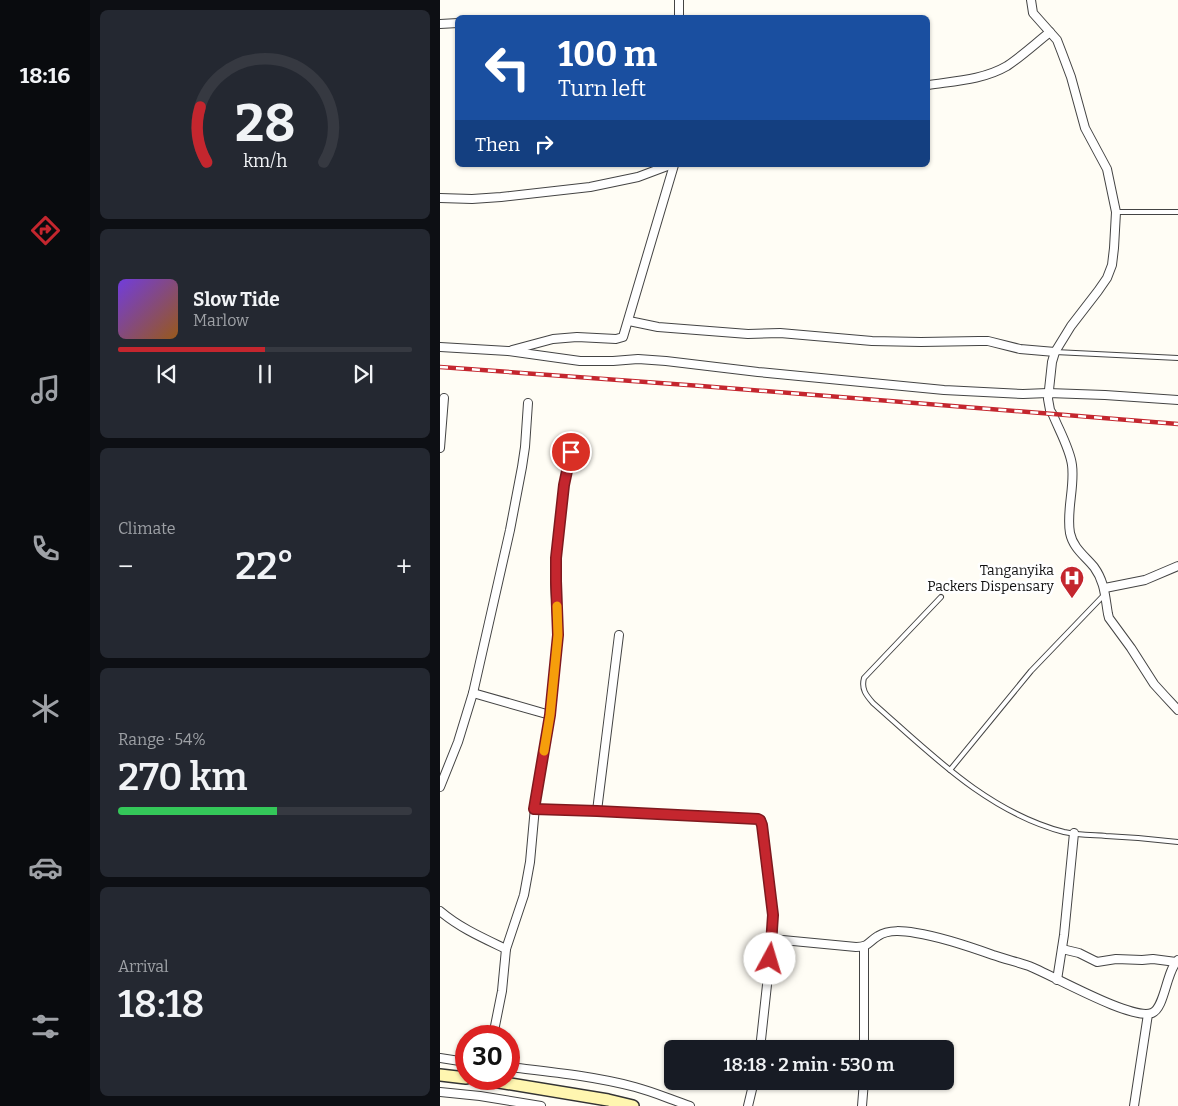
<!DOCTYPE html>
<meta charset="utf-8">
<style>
body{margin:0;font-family:Bitter,serif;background:#242831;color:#f1f3f6;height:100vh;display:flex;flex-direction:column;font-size:19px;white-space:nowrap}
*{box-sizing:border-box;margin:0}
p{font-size:16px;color:#9ea1a6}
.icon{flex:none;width:28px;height:28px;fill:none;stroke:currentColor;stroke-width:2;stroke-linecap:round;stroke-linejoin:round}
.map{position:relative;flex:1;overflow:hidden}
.side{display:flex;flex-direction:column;gap:10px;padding:10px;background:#0d0f14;width:350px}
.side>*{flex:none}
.top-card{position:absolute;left:15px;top:15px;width:475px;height:152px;border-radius:8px;box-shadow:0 1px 4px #0004;background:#1a4fa0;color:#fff;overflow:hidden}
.speed{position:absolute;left:15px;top:1025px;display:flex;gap:10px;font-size:25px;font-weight:700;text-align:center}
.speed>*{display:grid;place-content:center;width:65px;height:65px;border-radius:50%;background:#171b24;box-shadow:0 1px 4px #0004;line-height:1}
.speed .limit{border:8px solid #d22;background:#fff;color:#111}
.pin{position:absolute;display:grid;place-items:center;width:42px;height:42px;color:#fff;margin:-21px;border:2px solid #fff;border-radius:50%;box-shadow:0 1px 5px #0007}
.me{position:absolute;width:55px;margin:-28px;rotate:6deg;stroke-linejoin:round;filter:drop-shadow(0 0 4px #0008)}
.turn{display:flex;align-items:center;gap:18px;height:105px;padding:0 20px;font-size:22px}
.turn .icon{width:65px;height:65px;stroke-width:2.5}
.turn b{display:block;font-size:35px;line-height:42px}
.then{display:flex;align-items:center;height:48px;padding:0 20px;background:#0003;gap:10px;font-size:19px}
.big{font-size:38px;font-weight:600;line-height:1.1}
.side .card{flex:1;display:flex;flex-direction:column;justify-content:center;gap:8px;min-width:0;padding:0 18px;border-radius:8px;background:#242831}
.side .dial{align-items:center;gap:0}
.dial svg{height:130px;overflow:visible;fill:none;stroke:#363941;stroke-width:7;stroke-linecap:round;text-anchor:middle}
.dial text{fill:#f1f3f6;stroke:none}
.song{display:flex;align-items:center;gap:15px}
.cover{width:60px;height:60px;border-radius:8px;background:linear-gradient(135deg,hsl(260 70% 55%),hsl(30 70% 35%))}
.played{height:5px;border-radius:2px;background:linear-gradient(90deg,#c4262e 50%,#363941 50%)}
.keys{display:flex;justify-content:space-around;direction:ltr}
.heat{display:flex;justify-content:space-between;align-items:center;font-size:28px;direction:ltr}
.charge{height:8px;border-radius:4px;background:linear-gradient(90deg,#34c759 54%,#363941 0)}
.trip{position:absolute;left:224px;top:1040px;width:290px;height:50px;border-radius:8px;background:#171b24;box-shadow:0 1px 4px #0004;font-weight:600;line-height:50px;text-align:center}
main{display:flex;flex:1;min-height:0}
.menu{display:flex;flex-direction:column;width:90px;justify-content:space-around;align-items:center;background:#090b0e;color:#9ea1a6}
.menu .icon{width:35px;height:35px}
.menu .selected{color:#c4262e}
.menu b{font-size:22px;color:#f1f3f6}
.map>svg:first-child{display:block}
</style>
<main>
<nav class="menu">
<b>18:16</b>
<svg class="icon selected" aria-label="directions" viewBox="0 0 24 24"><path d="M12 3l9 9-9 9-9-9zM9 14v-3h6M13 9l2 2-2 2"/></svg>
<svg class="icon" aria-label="music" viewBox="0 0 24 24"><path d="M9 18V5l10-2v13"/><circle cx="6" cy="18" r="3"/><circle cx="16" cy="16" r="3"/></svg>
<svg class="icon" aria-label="phone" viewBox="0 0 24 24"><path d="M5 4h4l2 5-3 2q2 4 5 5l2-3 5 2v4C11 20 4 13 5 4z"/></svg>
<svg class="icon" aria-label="climate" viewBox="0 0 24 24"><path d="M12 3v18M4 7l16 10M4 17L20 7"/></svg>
<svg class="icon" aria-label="car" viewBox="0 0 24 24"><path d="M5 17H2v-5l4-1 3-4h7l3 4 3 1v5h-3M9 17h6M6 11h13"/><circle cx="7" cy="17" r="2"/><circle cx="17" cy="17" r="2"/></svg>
<svg class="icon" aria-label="filters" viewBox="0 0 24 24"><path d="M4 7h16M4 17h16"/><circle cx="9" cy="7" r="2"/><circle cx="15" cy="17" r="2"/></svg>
</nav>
<section class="side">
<div class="card dial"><svg viewBox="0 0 100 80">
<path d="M14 69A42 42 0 1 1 86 69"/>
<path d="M14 69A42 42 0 0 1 10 35" stroke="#c4262e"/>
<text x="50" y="56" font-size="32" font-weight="700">28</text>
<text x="50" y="72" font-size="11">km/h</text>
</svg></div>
<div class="card">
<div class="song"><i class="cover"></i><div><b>Slow Tide</b><p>Marlow</p></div></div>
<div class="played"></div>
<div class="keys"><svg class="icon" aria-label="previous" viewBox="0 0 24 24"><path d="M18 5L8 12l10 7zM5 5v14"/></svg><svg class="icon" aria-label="pause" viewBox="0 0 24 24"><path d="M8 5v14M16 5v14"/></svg><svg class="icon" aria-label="next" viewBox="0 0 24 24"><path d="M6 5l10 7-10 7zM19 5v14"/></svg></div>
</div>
<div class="card"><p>Climate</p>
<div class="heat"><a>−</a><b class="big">22°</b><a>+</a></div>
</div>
<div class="card"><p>Range · 54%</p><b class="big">270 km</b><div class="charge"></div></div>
<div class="card"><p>Arrival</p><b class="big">18:18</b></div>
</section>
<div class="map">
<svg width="738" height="1106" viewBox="0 0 738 1106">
<rect width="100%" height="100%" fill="#fffdf5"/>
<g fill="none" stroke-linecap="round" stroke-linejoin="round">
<defs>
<g id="lane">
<path d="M676 212H738"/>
<path d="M615 352 738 358"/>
<path d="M501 597 424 678C421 689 426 695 433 703 490 753 547 812 624 832 637 835 652 835 666 836 690 837 714 839 738 842"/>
<path d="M510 770 591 671 664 595"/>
</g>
<g id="street">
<path d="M239 0V18"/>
<path d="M591 0 593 13 617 40 622 53 631 77 645 128 667 169 676 212 674 248 672 265 667 278 658 291 631 326 615 352 612 362 608 399 610 410 613 415C619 430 630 449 632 465 635 487 626 511 630 533 633 548 645 556 654 567 665 582 665 597 668 614L669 618 691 648 714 684 724 695 738 710"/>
<path d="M0 24 18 23"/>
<path d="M488 85C514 81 543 80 567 66 582 56 596 43 610 32"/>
<path d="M0 198 32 199 61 197 150 187 198 177 230 165"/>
<path d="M189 321 218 327 308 334 340 333 432 341 481 342 539 341H548L580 349 615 352"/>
<path d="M0 347 68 351 140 361H173L198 359 226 361 318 372 504 390 583 394 608 393 665 395 738 400"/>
<path d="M72 350 113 339 137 337 176 339 183 337 234 165"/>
<path d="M0 448 4 398"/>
<path d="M665 588 705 580 738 566"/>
<path d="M33 693 110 715"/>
<path d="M0 787 18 742 33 693 70 530 82 467 85 447 88 403"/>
<path d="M94 809 157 811 318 819 321 820 322 825 333 915 332 939 320 1049"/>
<path d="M157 811 179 635"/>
<path d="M0 911C20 928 43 938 66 949"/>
<path d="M332 939 416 947C429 947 428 942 438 936 449 929 464 931 476 933 502 937 528 946 553 955 565 959 577 962 589 966 612 975 692 1021 712 1013 725 1008 726 971 738 960"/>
<path d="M424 947V1049"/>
<path d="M622 949 639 953 657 962 676 959 702 960 713 959 736 962"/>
<path d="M617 980 624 935 634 833"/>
<path d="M53 1036 62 991 66 949 84 895 90 862 96 796 110 715 118 635 115 581 116 558 124 485 134 437"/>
<path d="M0 1058 26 1062"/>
<path d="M69 1067C111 1072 154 1076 195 1087 214 1092 232 1100 250 1106"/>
<path d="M0 1092 40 1096 101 1106"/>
<path d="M308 1106 314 1081"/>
<path d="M422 1106 424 1081"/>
<path d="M694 1106 708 1014"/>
</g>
<g id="secondary">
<path d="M0 1075 26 1078"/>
<path d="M36 1079 53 1081 168 1100 193 1106"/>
</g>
</defs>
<use href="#lane" stroke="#444" stroke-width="6"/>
<use href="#street" stroke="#444" stroke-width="10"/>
<use href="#secondary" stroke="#333" stroke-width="14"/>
<use href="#lane" stroke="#fff" stroke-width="4"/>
<use href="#street" stroke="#fff" stroke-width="8"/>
<use href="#secondary" stroke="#fff6b0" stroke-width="11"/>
<defs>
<path id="rail" d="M0 367 261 386 738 424"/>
</defs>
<use href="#rail" stroke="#c4262e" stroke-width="4.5"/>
<use href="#rail" stroke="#fff" stroke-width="2.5" stroke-dasharray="8" stroke-linecap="butt"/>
</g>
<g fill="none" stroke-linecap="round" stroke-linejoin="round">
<defs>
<path id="route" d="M131 452 124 485 116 558V581L118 635 110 715 94 809 157 811 318 819 320 820 322 825 333 915 330 959"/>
</defs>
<use href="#route" stroke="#7f191e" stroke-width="12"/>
<use href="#route" stroke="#c4262e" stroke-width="9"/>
<path stroke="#f59e0b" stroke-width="9" d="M104 751 110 715 118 635 117 606"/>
</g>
<defs>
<symbol id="hospital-pin" viewBox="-11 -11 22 30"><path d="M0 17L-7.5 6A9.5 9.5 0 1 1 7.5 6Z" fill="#c4262e" stroke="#fff"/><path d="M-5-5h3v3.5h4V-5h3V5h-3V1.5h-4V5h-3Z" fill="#fff"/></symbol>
</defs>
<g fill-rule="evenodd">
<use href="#hospital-pin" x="618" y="564" width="28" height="38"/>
</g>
<g text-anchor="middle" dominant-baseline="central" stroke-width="5" stroke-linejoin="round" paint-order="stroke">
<g font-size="14" fill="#111" stroke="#fff" text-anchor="end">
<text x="614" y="570">Tanganyika<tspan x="614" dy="16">Packers Dispensary</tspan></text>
</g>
</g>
</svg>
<div class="speed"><div class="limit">30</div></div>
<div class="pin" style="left:131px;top:452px;background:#d93025"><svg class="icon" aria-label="arrive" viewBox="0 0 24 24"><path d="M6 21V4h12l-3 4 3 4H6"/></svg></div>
<svg class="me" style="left:330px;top:959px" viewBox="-20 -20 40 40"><circle r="19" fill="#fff"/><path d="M0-13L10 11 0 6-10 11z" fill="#c4262e"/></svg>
<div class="trip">18:18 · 2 min · 530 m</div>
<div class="top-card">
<div class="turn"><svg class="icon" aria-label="left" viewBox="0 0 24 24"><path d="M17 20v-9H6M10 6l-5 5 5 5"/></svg><div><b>100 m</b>Turn left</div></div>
<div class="then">Then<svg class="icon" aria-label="right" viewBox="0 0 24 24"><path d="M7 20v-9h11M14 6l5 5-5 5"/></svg></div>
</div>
</div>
</main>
